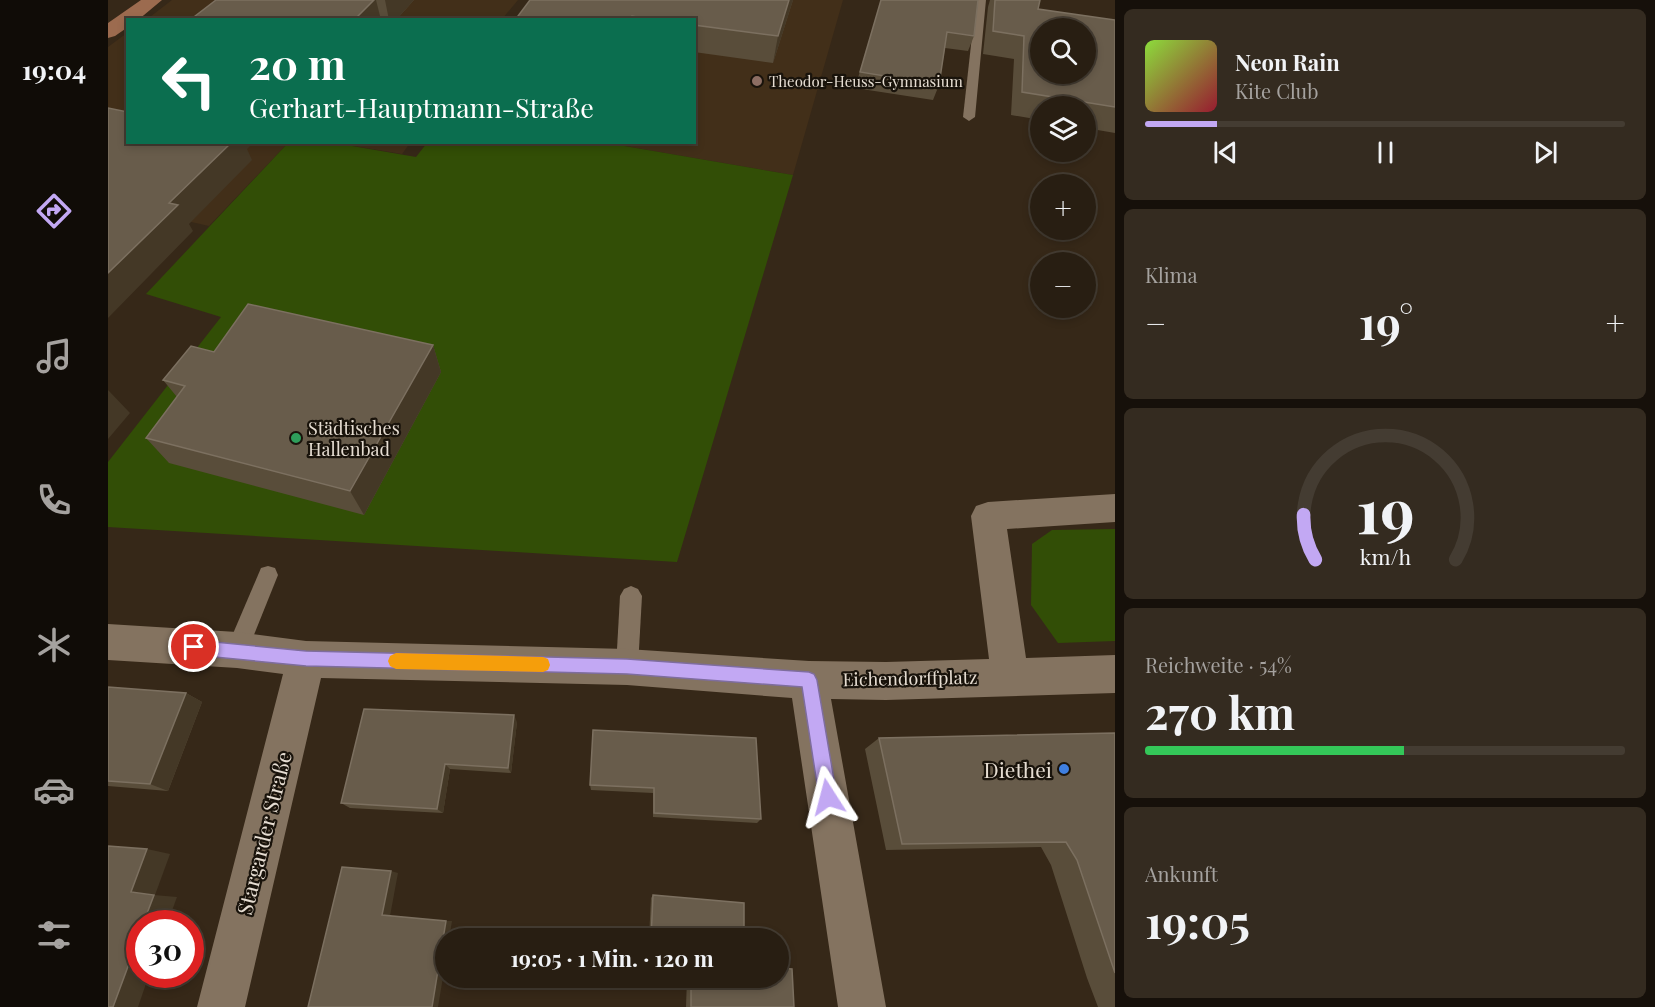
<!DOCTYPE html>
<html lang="de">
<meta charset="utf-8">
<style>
body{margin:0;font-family:"Playfair Display",serif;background:#342b20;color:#f1f3f6;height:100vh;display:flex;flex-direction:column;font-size:22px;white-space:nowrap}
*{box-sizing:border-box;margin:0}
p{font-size:20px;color:#a5a29f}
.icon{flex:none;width:33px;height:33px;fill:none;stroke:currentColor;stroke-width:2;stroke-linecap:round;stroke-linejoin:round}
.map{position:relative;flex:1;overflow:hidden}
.details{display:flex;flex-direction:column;gap:9px;padding:9px;background:#16100a;width:540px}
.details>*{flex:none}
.top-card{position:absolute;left:18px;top:18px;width:570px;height:126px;border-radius:0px;box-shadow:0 3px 9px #0003,0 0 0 2px #443c32;background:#0b6e4f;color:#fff;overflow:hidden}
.controls{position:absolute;left:922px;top:18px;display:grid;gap:12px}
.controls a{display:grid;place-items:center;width:66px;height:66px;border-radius:50%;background:#281e12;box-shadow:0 3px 9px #0003,0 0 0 2px #443c32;font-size:30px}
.speed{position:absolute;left:18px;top:910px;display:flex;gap:12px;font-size:30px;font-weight:700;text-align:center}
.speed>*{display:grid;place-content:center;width:78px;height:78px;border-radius:50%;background:#281e12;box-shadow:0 3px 9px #0003,0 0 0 2px #443c32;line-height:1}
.speed .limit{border:9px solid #d22;background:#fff;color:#111}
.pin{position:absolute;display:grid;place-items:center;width:51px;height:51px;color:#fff;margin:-26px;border:3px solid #fff;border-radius:50%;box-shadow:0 2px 6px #0007}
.me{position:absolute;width:66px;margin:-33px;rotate:351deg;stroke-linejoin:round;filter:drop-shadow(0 0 4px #0008)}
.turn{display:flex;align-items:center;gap:21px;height:126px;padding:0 24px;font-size:27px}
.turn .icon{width:78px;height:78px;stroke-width:2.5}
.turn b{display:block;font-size:42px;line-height:51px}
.big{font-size:45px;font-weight:700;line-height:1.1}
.details .widget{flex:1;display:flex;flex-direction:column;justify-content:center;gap:9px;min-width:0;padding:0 21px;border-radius:9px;background:#342b20}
.details .dial{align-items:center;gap:0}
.dial svg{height:156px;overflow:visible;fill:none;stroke:#443c32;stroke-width:7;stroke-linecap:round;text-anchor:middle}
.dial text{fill:#f1f3f6;stroke:none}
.song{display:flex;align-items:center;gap:18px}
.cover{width:72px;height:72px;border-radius:9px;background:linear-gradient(135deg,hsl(90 70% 55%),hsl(350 70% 35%))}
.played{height:6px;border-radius:3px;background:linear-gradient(90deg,#c2a8f3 15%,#443c32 15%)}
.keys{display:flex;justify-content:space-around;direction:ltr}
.heat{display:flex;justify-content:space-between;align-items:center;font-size:33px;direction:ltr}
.charge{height:9px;border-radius:4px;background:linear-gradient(90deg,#34c759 54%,#443c32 0)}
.trip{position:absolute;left:327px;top:928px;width:354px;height:60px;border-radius:30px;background:#281e12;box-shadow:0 3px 9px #0003,0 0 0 2px #443c32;font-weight:700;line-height:60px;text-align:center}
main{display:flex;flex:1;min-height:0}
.menu{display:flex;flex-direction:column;width:108px;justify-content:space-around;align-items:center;background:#100c07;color:#a5a29f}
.menu .icon{width:42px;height:42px}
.menu .selected{color:#c2a8f3}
.menu b{font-size:27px;color:#f1f3f6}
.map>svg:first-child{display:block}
</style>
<main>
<nav class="menu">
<b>19:04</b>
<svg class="icon selected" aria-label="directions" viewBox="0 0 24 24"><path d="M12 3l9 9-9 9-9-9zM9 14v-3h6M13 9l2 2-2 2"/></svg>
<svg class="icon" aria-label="music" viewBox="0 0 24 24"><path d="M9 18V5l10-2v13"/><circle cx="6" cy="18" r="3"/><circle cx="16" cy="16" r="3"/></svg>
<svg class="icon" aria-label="phone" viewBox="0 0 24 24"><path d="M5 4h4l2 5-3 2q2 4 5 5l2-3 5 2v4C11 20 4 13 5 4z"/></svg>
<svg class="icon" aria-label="climate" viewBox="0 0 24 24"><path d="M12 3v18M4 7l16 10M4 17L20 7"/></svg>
<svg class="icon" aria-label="car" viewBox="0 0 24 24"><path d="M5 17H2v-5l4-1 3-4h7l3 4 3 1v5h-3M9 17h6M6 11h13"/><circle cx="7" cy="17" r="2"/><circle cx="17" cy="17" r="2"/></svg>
<svg class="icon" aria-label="filters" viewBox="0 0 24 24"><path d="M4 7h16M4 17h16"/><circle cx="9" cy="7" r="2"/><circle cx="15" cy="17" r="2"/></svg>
</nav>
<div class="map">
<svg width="1007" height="1007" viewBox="0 0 1007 1007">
<rect width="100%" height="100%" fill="#362818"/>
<g fill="#422f19">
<path d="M64 0H410L394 19 38 20Z"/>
<path d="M426 0H735L685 175 499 143 586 142V20H412Z"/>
<path d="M19 33 20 142 180 143 101 226 0 203V47Z"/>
<path d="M227 143H302L294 154Z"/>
</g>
<g fill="#324e06">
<path d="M180 143H227L308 157 319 143H499L685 175 569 562 0 527V462L113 317 38 294Z"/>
<path d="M1007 529V641L950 643 923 605 924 544 944 530Z"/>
</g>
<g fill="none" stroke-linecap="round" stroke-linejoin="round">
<g fill="#847360" fill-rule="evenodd">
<path d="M868 0H878L867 117 861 121 855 117Z"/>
<path d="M160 566 167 568 170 575 137 657 129 661 121 657 118 650 153 568Z"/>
<path d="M523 586 530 589 534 596 530 667 527 675 519 678 511 675 508 667 512 596 516 589Z"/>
</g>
<path fill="#847360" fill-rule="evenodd" d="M1007 494V522L899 529 918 658 1007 655V693L778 700 723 699 778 1007H730L684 698 519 685 213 678 137 1007H89L175 674 129 668 0 660V624L129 632 198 641 519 649 701 661 778 662 881 659 863 516 868 506 880 502Z"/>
<path fill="#9c6b4f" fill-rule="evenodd" d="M33 0H54L30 20H20V27L7 36 0 38V23Z"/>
</g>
<g fill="#594d3a">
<path d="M108 0H306L288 20H82Z"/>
<path d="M422 0H685L665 63 586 52V20H407Z"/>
<path d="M773 0 866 36 860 51 837 48 831 85 825 100 747 88Z"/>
<path d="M882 0H932L930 9 1007 20V133L978 128V106H933V120L903 115 906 59 875 54 880 7Z"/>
<path d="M325 345 333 372 256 515 61 463 38 438 69 397 55 380 106 352Z"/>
<path d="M0 687 78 693 94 702 60 791 0 786Z"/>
<path d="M409 722 403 773 342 769 335 813 242 808 233 803Z"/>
<path d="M1007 733V1007H990L979 978 943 865 933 847 778 850 757 749 771 738Z"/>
<path d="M648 738 653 819 649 823 545 817V793L483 790 482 785Z"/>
<path d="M545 895 636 939H541L543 898Z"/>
<path d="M670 968 684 969 686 1007H578L579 978H670Z"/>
</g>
<g fill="#443826">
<path d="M266 0H268L273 20H246Z"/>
<path d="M277 0H306L288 20H281Z"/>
<path d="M681 0H685L665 63 670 36Z"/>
<path d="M124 142H146L139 149 144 160 81 224 85 231 0 318V273L61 203Z"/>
<path d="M325 345 333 372 256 515 242 491Z"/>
<path d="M0 390 22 413 0 439Z"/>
<path d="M78 693 94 702 60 791 42 784Z"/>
<path d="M406 715 409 722 403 773 400 768Z"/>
<path d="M337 764 342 769 335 813 329 809Z"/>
<path d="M39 849 62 854 47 895 23 892Z"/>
<path d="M283 871 290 873 282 916 274 915Z"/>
<path d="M46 895 69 897 59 924H35Z"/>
<path d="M338 921H344L341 939H338V959L330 1007H324Z"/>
<path d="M32 934V975H41L30 1007H5Z"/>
</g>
<g fill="#685c4b" stroke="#7c7060" stroke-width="1.5" fill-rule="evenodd">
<path d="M108 0H266L246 20H82Z"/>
<path d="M422 0H681L670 36 586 25V20H547L524 16 523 20H407Z"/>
<path d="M773 0H870L866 36 839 32 831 85 752 72Z"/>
<path d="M887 0H932L930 9 1007 20V107L914 92 916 36 885 31ZM933 28H978V74H933Z"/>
<path d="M0 108 20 112V142H124L61 203 70 205 0 273Z"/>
<path d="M140 304 325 345 242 491 38 438 77 386 55 380 83 346 106 352Z"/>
<path d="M0 687 78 693 42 784 0 781Z"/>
<path d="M256 709 406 715 400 768 337 764 329 809 233 803Z"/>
<path d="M485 730 648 738 653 819 546 813V788L482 785Z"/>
<path d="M1007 733V973L969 860 958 842 794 844 771 738Z"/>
<path d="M0 846 39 849 23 892 46 895 35 924H32V934L5 1007H0Z"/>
<path d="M234 867 283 871 274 915 338 921 324 1007H200Z"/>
<path d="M545 895 636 903V939H543Z"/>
<path d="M670 968 684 969 686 1007H583V978H670Z"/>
</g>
<path fill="#c2a8f3" stroke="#7e6d9e" stroke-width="1.5" d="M86 640 198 651 519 659 701 672 706 674 709 680 729 797 726 803 720 805 714 803 711 797 694 687 519 674 198 666 86 655 81 652 78 647 81 642Z"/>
<path fill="#f59e0b" d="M288 653 435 657 440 659 442 665 440 670 435 672 288 669 282 666 280 661 282 656Z"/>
<circle fill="#8d6e63" stroke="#19130b" stroke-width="2" cx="649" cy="81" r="6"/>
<circle fill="#2e9e5b" stroke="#19130b" stroke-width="2" cx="188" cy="438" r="6"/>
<circle fill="#3f7fe0" stroke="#19130b" stroke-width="2" cx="956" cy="769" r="6"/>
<g text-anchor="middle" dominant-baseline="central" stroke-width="4.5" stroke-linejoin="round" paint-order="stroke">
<g font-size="15" fill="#e6ddd2" stroke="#19130b" text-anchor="start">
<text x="661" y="81">Theodor-Heuss-Gymnasium</text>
</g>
<g font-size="18" fill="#e6ddd2" stroke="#19130b" text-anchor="start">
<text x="200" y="428">Städtisches<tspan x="200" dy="21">Hallenbad</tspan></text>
</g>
<g font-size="18" fill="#e6ddd2" stroke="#19130b">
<text transform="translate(802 678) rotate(-1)">Eichendorffplatz</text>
</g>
<g font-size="21" fill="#e6ddd2" stroke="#19130b" text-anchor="end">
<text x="944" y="769">Diethei</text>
</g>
<g font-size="21" fill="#e6ddd2" stroke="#19130b">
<text transform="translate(155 833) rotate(-76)">Stargarder Straße</text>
</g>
</g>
</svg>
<div class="controls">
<a><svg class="icon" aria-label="search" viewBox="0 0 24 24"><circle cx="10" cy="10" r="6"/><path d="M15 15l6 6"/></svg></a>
<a><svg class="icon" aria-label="layers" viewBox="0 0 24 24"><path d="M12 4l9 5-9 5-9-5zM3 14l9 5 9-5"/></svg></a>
<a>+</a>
<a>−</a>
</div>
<div class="speed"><div class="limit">30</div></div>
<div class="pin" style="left:86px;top:647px;background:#d93025"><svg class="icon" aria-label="arrive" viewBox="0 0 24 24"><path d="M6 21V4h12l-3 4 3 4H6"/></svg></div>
<svg class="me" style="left:720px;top:797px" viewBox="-20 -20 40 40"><path d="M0-17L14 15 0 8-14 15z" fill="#c2a8f3" stroke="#fff" stroke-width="4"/></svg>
<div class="trip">19:05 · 1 Min. · 120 m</div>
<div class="top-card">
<div class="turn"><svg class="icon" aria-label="left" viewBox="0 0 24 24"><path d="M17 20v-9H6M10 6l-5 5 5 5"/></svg><div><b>20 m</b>Gerhart-Hauptmann-Straße</div></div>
</div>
</div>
<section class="details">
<div class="widget">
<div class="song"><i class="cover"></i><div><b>Neon Rain</b><p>Kite Club</p></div></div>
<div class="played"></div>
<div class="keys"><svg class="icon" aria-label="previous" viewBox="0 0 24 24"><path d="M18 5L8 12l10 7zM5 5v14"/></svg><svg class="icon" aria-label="pause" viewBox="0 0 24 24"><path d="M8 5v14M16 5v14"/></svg><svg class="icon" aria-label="next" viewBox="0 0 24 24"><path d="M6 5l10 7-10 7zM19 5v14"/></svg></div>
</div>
<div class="widget"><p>Klima</p>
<div class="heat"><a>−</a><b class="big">19°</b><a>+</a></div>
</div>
<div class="widget dial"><svg viewBox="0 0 100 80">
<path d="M14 69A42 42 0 1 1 86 69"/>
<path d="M14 69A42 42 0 0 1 8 46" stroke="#c2a8f3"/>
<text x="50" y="56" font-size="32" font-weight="700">19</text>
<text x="50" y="72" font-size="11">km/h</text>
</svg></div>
<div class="widget"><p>Reichweite · 54%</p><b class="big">270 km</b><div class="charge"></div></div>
<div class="widget"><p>Ankunft</p><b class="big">19:05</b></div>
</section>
</main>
